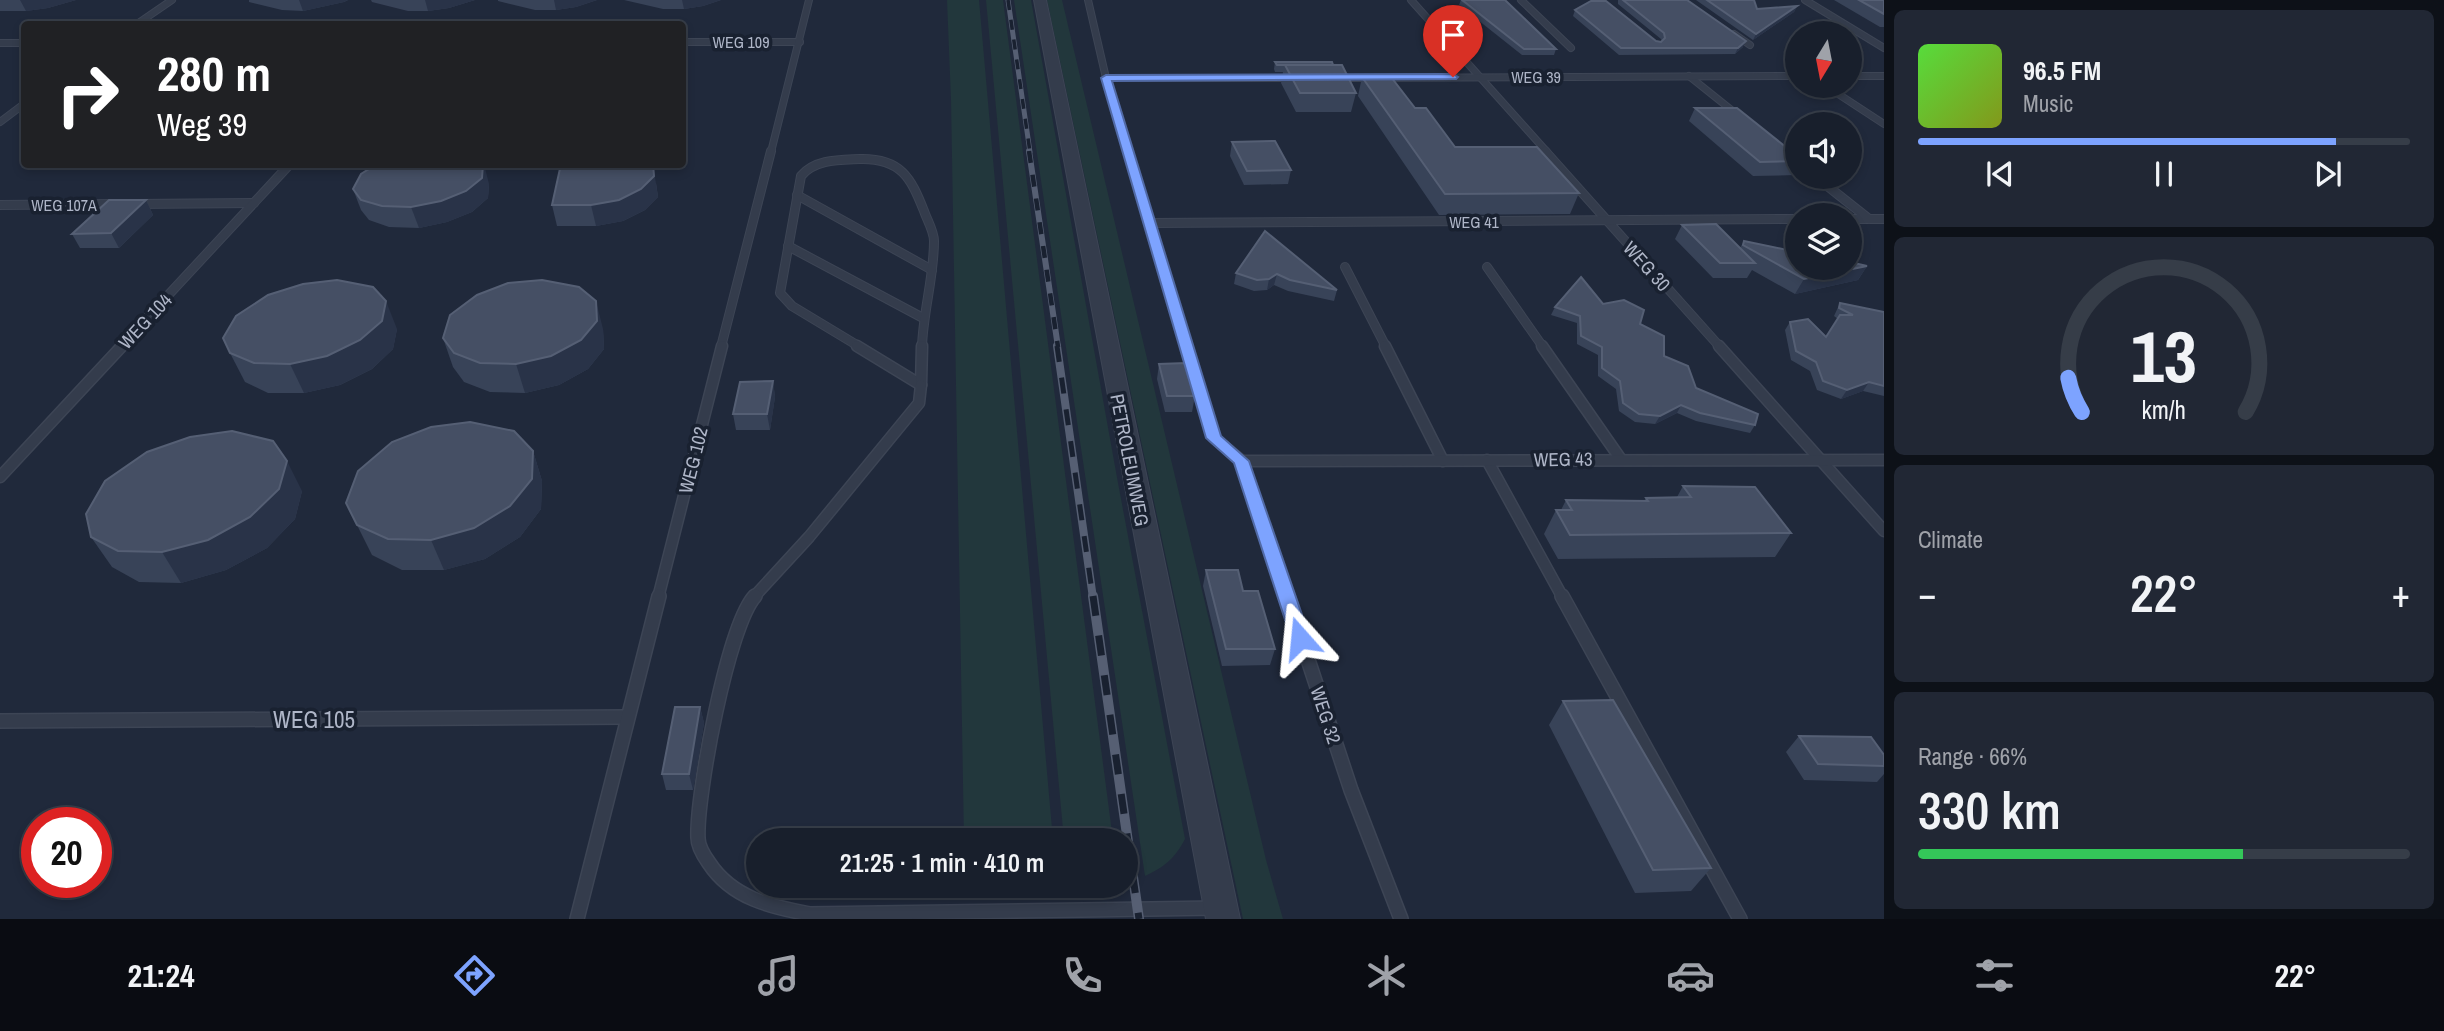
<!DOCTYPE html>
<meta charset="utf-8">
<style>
body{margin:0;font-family:"Archivo Narrow",sans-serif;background:#212734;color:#f1f3f6;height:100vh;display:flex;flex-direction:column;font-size:26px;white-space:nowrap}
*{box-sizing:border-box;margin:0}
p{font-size:23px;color:#9fa2a9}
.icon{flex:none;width:38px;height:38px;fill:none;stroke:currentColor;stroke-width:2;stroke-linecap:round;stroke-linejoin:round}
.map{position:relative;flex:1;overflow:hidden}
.sheet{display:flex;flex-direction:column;gap:10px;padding:10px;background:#0d1118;width:560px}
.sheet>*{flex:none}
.guide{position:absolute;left:21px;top:21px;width:665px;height:147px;border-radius:7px;box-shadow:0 4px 10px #0003,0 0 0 2px #363d48;background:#202124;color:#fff;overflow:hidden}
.needle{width:46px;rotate:190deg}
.buttons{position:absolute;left:1785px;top:21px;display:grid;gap:14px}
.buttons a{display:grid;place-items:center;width:77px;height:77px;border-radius:50%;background:#181f2c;box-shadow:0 4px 10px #0003,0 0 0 2px #363d48;font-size:35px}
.speed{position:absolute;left:21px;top:807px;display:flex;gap:14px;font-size:35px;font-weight:700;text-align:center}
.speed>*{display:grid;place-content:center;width:91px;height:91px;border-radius:50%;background:#181f2c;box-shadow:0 4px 10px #0003,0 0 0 2px #363d48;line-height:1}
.speed .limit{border:10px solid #d22;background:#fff;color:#111}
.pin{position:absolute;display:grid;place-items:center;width:60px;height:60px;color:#fff;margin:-72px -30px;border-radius:50% 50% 50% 0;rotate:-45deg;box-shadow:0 0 7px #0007}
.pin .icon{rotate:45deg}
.me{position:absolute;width:77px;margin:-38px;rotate:342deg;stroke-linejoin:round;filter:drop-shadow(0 0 5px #0008)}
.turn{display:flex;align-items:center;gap:24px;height:147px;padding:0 21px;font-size:32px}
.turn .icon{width:91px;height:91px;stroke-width:2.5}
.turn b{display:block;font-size:49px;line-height:60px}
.big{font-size:52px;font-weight:600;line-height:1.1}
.sheet .card{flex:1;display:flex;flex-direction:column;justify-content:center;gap:10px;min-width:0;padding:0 24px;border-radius:10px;background:#212734}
.sheet .dial{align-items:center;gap:0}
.dial svg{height:182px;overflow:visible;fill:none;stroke:#363d48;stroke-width:7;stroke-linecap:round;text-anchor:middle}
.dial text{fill:#f1f3f6;stroke:none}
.song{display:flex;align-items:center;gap:21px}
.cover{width:84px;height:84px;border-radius:10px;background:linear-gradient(135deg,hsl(110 70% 55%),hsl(70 70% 35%))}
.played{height:7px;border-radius:4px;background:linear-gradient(90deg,#7da3ff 85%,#363d48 85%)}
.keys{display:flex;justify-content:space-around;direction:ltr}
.heat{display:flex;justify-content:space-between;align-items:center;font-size:38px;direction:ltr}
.charge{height:10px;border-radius:5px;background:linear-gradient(90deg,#34c759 66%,#363d48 0)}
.trip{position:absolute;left:746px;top:828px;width:392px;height:70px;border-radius:35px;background:#181f2c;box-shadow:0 4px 10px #0003,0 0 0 2px #363d48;font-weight:600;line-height:70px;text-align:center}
.tab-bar{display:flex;height:112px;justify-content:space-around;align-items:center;background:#0a0c12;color:#9fa2a9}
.tab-bar .icon{width:49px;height:49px}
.tab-bar .active{color:#7da3ff}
.tab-bar b{font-size:32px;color:#f1f3f6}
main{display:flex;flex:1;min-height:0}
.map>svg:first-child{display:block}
</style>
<main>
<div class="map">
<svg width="1884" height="919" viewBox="0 0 1884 919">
<rect width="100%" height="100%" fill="#20293b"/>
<g fill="#22373c">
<path d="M947 0H979L1053 840H964L951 100Z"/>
<path d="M986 0H1003L1113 840H1064Z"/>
<path d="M1014 0H1031L1118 483 1185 839C1175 858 1165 867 1145 876Z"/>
<path d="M1047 0H1062L1266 860 1283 919H1243Z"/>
</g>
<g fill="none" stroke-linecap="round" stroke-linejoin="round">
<defs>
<g id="service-far3">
<path d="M1088 0 1106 78 1128 152"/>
<path d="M1411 0 1547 152"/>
<path d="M1521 0 1571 48"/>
<path d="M1805 0 1884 48"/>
<path d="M137 24 172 0"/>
<path d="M1734 34 1750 45"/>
<path d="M682 42H800"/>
<path d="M0 43H24"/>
<path d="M1689 76 1739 116"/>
<path d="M1850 76H1884"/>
<path d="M1106 78H1294"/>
<path d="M1335 78 1797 76"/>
<path d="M1826 86 1884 124"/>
<path d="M0 122 24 104"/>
<path d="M771 152 809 0"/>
</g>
<g id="service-far2">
<path d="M1128 151 1187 347"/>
<path d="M1545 151 1720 347"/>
<path d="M1816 177 1869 219"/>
<path d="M797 195 932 270"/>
<path d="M135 204 254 203"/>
<path d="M0 205 119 204"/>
<path d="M1850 219H1884"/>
<path d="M1151 223 1797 219"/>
<path d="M788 246 923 318"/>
<path d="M1345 267 1386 347"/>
<path d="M1487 267 1543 347"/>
<path d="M120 347 290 164"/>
<path d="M721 347 771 151"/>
<path d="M860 347 792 306 780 293 801 176C815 159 840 160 860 159 901 158 911 178 924 211 927 220 934 231 934 241 934 277 923 312 922 347"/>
</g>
<g id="service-far1">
<path d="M857 346 921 385"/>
<path d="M1186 346 1214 438 1242 461 1287 598"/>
<path d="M1385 346 1443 461"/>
<path d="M1542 346 1620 458"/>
<path d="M1719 346 1884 531"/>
<path d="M921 385 922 346"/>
<path d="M1487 460 1563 598"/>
<path d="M1242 461 1884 460"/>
<path d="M0 477 122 346"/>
<path d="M658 598 722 346"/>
<path d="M753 598 809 537 919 403 921 385"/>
</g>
<g id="service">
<path d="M755 596C728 625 696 796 698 838 698 846 704 856 709 863 732 898 771 907 810 914L1217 908"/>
<path d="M1287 596 1351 790 1401 919"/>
<path d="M1562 596 1740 919"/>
<path d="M0 721 627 717"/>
<path d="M577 919 659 596"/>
</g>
<path id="minor" d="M1034 0H1046L1240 919H1206Z"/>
</defs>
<use href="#service-far3" stroke="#3d4555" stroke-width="8"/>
<use href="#service-far2" stroke="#3d4555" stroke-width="10"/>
<use href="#service-far1" stroke="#3d4555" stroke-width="13"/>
<use href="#service" stroke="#3d4555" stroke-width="16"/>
<use href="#minor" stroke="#3d4555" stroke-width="2"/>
<use href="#service-far3" stroke="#343c4c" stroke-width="6"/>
<use href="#service-far2" stroke="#343c4c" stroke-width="8"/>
<use href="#service-far1" stroke="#343c4c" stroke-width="10"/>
<use href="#service" stroke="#343c4c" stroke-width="13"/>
<use href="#minor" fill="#343c4c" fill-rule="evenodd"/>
<defs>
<path id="rail-far3" d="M1008 0 1030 152"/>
<path id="rail-far2" d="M1029 151 1058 347"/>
<path id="rail-far1" d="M1057 346 1093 598"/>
<path id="rail" d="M1093 596 1139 919"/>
</defs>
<use href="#rail-far3" stroke="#565f73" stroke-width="5"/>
<use href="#rail-far2" stroke="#565f73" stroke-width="6"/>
<use href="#rail-far1" stroke="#565f73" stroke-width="8"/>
<use href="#rail" stroke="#565f73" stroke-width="10"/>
<use href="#rail-far3" stroke="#192130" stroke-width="3.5" stroke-dasharray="10" stroke-linecap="butt"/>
<use href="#rail-far2" stroke="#192130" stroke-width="4.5" stroke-dasharray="12" stroke-linecap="butt"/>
<use href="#rail-far1" stroke="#192130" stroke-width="5" stroke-dasharray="16" stroke-linecap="butt"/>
<use href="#rail" stroke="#192130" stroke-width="7" stroke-dasharray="20" stroke-linecap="butt"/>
</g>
<g fill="#384358">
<path d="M0 0H76L48 8 26 11H0Z"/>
<path d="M249 0H348L344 2 303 11 282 10 249 2Z"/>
<path d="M371 0H475L449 8 428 11H408L372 2Z"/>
<path d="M498 0H597L576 7 556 10H535L498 1Z"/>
<path d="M624 0H721L703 6 684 9H663Z"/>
<path d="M1461 0H1505L1556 49 1554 55H1522L1459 5Z"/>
<path d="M1618 0H1679L1743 47 1735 54 1619 55 1573 16 1575 10 1656 41 1662 42 1661 39 1618 4Z"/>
<path d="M1696 0H1754L1757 9 1797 6 1794 12 1753 40Z"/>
<path d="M1834 0H1884V27H1880Z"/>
<path d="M1275 62H1332L1356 93 1351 112H1296L1281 83 1283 72H1275L1274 69Z"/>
<path d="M1362 77 1415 108 1455 147 1579 193 1570 214 1439 215 1358 96Z"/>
<path d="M1695 108 1797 156V175L1753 176 1689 121Z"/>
<path d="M1232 142 1291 170 1288 184 1244 185 1230 156Z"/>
<path d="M656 183 658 197 645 210 623 221 596 226H557L552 205Z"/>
<path d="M489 184 488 198 472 212 447 222 419 228 389 227 369 220 361 210 353 189Z"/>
<path d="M146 200 153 215 119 248H80L72 234Z"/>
<path d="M1682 225 1740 248 1744 241 1867 266 1858 280 1795 294 1752 270 1747 278H1713L1675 239Z"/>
<path d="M1265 231 1337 290 1334 301 1288 291 1274 285 1267 290 1254 291 1234 284 1236 273Z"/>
<path d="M1840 303 1884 312V396L1863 391 1841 399 1817 390 1810 371 1791 360 1785 330 1790 322 1826 337 1838 319 1834 316Z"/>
<path d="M1603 304 1640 324 1664 356 1696 388 1755 425 1750 433 1696 421 1677 413 1655 424 1635 422 1619 411 1616 389 1598 376V355L1577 344V323L1551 315 1555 307Z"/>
<path d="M397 329 393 349 372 369 340 385 304 393H268L245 382 230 353Z"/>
<path d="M603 329 604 349 588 369 559 385 525 393 490 392 464 382 453 367 443 338Z"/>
<path d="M1159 364 1195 396 1192 412H1165L1157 379Z"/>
<path d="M773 381 775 397 770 430H736L733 414Z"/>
<path d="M533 451 542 481 541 509 520 537 485 559 444 570H402L372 555 346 503Z"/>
<path d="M1683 486 1791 533 1775 557 1558 559 1544 534 1556 510H1561L1566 500 1644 501 1646 498 1677 497Z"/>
<path d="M302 491 295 519 267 548 226 570 181 583 139 582 112 567 91 537Z"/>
<path d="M1206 570 1243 591 1275 649 1270 665 1222 666 1203 586Z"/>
<path d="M1563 701 1711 868 1691 891 1635 893 1549 725Z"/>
<path d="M700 707 704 723 693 790H666L662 774Z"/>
<path d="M1799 736 1884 755V774L1877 782 1804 780 1786 752Z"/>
</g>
<g fill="#293348">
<path d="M20 0H76L48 8 26 11Z"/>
<path d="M299 0H348L344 2 303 11Z"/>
<path d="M425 0H475L449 8 428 11Z"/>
<path d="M554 0H597L576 7 556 10Z"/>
<path d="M682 0H721L703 6 684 9Z"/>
<path d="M1797 6 1794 12 1753 40 1756 34Z"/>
<path d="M1746 41 1743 47 1735 54 1738 48Z"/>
<path d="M684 94 687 113 682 118V96Z"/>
<path d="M484 164 489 184 488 198 472 212 447 222 419 228 411 207Z"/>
<path d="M653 164 658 197 645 210 623 221 596 226 591 205Z"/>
<path d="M146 200 153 215 119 248 111 233Z"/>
<path d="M1867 266 1858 280 1795 294 1804 279Z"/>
<path d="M1277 274 1274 285 1267 290 1269 279Z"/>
<path d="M386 301 397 329 393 349 372 369 340 385 304 393 290 364Z"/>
<path d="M596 301 603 329 604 349 588 369 559 385 525 393 516 364Z"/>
<path d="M773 381 775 397 770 430 767 414Z"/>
<path d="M1869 382 1863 391 1841 399 1847 390Z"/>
<path d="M1681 405 1677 413 1655 424 1660 416Z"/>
<path d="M533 451 542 481 541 509 520 537 485 559 444 570 431 540Z"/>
<path d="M287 461 302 491 295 519 267 548 226 570 181 583 162 552Z"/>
<path d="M700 707 704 723 693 790 689 774Z"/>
</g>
<g fill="#454f64" stroke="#555f74" stroke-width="2">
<path d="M1462 0H1505L1556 49H1524Z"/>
<path d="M1623 0H1687L1746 41 1738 48H1621L1575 10 1591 1H1606L1656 41 1661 42 1665 38 1664 33Z"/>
<path d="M1707 0H1754L1757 9 1797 6 1756 34Z"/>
<path d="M1859 0H1884V14Z"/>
<path d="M1275 62H1332L1333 65H1277Z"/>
<path d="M1285 65H1342L1356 93H1300Z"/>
<path d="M1362 77H1391L1415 108H1426L1455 147H1537L1579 193 1445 194Z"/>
<path d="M1695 108H1737L1797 156V161L1760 162Z"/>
<path d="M1275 141 1291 170 1247 171 1232 142Z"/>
<path d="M377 164H483L482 178 466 191 441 201 411 207 382 206 361 200 353 189 361 174Z"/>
<path d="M561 164H653L654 176 641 189 619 200 591 205H552Z"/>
<path d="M109 200H146L111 233 72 234Z"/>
<path d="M1716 224 1755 263H1720L1682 225Z"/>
<path d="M1265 231 1337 290 1290 280 1277 274 1269 279 1257 280 1236 273Z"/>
<path d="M1744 241 1797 252V268H1850V262L1867 266 1804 279 1743 245Z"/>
<path d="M1581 277 1603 304 1624 300 1644 310 1640 324 1664 336V356L1688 366 1696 388 1758 414 1755 425 1700 413 1681 405 1660 416 1639 414 1623 403 1620 381 1602 368V347L1581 336 1580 316 1555 307Z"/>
<path d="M337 280 373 287 386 301 382 321 360 340 327 356 290 364 254 363 230 353 223 338 236 316 268 295 303 284Z"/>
<path d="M542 280 579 287 596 301 597 321 581 340 551 356 516 364 480 363 454 353 443 338 450 315 477 295 508 283Z"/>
<path d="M1840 303 1884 312V386L1869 382 1847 390 1823 381 1816 362 1796 351 1790 322 1808 319 1826 337 1840 315H1853L1839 308Z"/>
<path d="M1186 363 1195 396H1167L1159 364Z"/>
<path d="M773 381 767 414H733L740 382Z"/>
<path d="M470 422 514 431 533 451 532 479 510 506 474 528 431 540 388 539 357 525 346 503 358 471 392 442 431 427Z"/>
<path d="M232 431 273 441 287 461 279 489 250 517 208 540 162 552 118 551 91 537 86 514 105 481 147 452 190 437Z"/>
<path d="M1683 486 1755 487 1791 533 1570 535 1556 510H1572L1566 500 1648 501 1646 498 1691 497Z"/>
<path d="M1206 570H1238L1243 591H1258L1275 649H1226Z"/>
<path d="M1613 700 1711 868 1653 870 1563 701Z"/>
<path d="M675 707H700L689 774H662Z"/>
<path d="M1799 736 1871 737 1884 755V766L1818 764Z"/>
</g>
<path fill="#7da3ff" stroke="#516aa6" stroke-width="2" d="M1453 74 1458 77 1456 79 1112 81 1221 436 1249 461 1310 638 1307 643 1300 645 1294 643 1291 638 1234 463 1206 438 1101 78 1106 75Z"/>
<g text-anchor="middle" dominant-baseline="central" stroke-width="7" stroke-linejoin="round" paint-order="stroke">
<g font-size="16" fill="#afb6c8" stroke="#192130">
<text x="741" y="42">WEG 109</text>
<text x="1536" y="77">WEG 39</text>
<text x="64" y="205">WEG 107A</text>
<text x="1474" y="222">WEG 41</text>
</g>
<g font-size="19" fill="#afb6c8" stroke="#192130">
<text transform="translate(1647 266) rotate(48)">WEG 30</text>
<text transform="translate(145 321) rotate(-47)">WEG 104</text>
<text transform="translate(1563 459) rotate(-1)">WEG 43</text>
<text transform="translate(693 460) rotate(-76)">WEG 102</text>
<text transform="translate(1130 460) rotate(79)">PETROLEUMWEG</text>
<text transform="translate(1326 715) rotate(72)">WEG 32</text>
</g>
<g font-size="23" fill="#afb6c8" stroke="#192130">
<text x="314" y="719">WEG 105</text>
</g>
</g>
</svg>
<div class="buttons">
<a><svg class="needle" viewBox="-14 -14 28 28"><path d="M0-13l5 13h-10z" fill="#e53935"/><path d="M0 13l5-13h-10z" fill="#9fa2a9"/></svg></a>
<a><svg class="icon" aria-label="sound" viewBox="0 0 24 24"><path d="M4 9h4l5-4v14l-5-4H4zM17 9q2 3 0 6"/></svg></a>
<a><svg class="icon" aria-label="layers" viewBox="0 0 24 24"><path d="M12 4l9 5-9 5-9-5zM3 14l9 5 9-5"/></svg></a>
</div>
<div class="speed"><div class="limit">20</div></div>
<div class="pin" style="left:1453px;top:77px;background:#d93025"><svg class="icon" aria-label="arrive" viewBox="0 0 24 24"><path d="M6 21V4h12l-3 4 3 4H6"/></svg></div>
<svg class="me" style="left:1300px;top:638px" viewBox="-20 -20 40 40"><path d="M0-17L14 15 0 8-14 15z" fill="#7da3ff" stroke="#fff" stroke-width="4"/></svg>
<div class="trip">21:25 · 1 min · 410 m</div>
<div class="guide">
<div class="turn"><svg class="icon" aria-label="right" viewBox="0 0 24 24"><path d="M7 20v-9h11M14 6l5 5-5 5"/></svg><div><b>280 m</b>Weg 39</div></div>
</div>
</div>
<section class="sheet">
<div class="card">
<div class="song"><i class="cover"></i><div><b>96.5 FM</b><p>Music</p></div></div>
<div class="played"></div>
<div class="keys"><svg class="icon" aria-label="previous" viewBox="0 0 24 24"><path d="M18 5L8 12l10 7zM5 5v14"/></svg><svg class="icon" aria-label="pause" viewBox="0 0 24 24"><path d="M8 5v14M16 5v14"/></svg><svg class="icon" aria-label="next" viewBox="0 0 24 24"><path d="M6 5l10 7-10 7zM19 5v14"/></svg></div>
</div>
<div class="card dial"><svg viewBox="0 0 100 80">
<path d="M14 69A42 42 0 1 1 86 69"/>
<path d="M14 69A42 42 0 0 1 8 54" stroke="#7da3ff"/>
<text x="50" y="56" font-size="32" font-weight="700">13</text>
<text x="50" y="72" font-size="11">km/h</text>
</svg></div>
<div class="card"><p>Climate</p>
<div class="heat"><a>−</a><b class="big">22°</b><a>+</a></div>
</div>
<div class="card"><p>Range · 66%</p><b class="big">330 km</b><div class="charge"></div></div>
</section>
</main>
<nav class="tab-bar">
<b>21:24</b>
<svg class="icon active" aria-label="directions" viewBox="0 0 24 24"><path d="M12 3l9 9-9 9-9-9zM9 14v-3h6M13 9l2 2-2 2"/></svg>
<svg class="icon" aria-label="music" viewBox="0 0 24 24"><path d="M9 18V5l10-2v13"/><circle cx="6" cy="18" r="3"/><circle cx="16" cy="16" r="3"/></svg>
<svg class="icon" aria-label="phone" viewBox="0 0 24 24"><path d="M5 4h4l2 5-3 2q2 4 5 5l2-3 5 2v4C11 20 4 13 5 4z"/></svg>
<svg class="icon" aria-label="climate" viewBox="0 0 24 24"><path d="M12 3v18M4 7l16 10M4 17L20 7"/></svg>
<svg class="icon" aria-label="car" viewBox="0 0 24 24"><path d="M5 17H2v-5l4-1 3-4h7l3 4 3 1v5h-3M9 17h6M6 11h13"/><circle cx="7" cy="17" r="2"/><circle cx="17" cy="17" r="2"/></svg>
<svg class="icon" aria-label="filters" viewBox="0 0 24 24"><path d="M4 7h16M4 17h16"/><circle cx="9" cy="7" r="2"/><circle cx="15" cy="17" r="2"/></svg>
<b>22°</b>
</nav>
